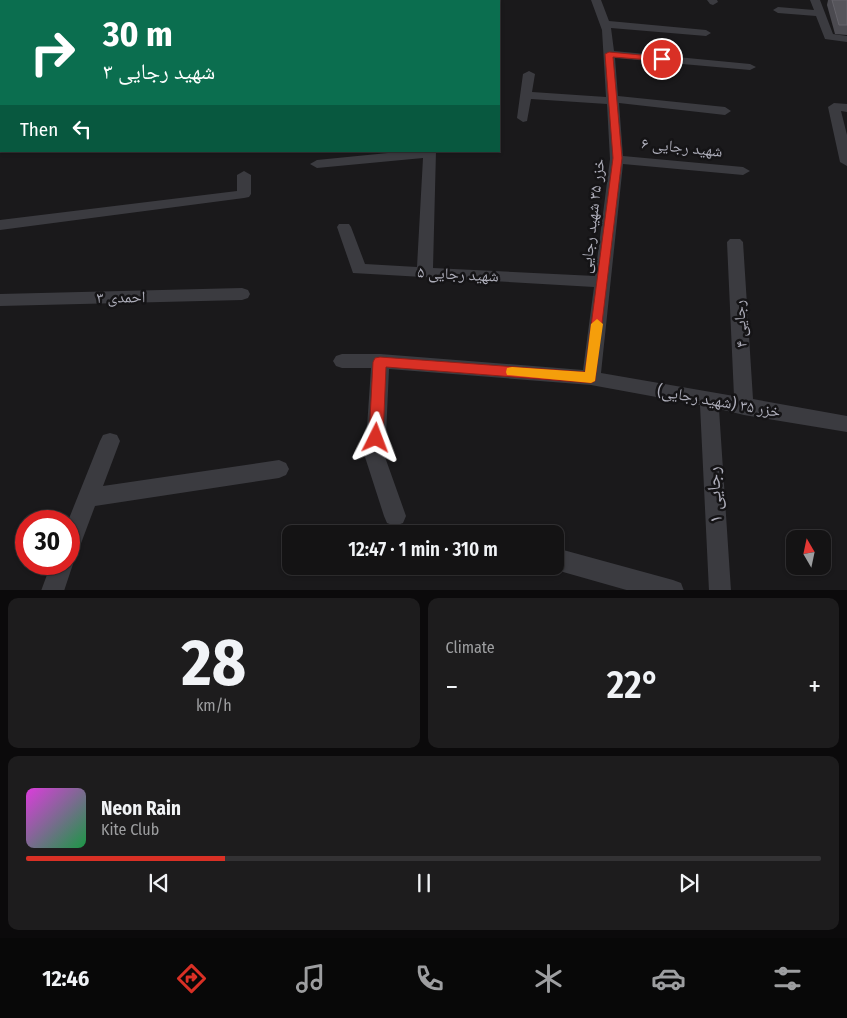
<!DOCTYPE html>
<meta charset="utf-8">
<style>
body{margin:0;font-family:"Fira Sans Condensed","Noto Naskh Arabic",sans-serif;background:#1d1c1d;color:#f1f3f6;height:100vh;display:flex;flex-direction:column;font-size:19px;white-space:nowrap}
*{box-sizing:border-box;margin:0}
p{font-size:16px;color:#9d9ea0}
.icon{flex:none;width:28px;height:28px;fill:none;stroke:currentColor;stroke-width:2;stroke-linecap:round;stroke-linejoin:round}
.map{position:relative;height:590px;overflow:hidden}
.panel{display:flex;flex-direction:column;gap:8px;padding:8px;background:#0b0a0b;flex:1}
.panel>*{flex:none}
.hud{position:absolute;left:0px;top:0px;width:500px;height:152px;box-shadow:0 1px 4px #0004,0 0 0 1px #333234;background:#0b6e4f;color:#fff;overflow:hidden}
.needle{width:32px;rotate:351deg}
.buttons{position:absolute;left:786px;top:530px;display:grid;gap:10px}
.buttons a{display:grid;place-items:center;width:45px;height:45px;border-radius:10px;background:#141314;box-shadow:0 1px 4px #0004,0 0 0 1px #333234;font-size:25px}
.speed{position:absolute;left:15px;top:510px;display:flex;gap:10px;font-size:25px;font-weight:700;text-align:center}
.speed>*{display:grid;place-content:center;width:65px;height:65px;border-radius:50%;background:#141314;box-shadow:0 1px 4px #0004,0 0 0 1px #333234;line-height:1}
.speed .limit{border:8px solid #d22;background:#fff;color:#111}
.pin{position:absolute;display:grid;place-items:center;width:42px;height:42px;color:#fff;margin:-21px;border:2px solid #fff;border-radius:50%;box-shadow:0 1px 5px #0007}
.me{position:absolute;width:55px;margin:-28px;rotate:3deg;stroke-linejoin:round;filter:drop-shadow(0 0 4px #0008)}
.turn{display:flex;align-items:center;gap:18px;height:105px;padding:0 20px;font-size:22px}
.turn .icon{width:65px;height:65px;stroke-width:2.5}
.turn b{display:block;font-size:35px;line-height:42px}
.then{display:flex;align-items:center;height:48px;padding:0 20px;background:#0003;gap:10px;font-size:19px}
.big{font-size:38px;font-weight:600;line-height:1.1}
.panel .tile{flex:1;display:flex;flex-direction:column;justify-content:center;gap:8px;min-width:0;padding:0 18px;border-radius:10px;background:#1d1c1d}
.panel .dial{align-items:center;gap:0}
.dial b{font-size:65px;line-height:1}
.song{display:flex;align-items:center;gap:15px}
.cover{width:60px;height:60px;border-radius:8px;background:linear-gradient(135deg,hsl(300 70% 55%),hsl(140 70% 35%))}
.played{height:5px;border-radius:2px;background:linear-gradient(90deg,#d93025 25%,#333234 25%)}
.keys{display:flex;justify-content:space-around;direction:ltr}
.heat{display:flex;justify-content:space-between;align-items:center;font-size:28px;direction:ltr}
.panel .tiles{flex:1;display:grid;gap:8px;grid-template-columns:1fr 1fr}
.tile:last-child{grid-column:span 2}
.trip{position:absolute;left:282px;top:525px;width:282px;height:50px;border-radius:10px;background:#141314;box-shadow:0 1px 4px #0004,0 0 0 1px #333234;font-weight:600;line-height:50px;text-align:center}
.dock{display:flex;height:80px;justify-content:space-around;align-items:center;background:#080808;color:#9d9ea0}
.dock .icon{width:35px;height:35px}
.dock .active{color:#d93025}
.dock b{font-size:22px;color:#f1f3f6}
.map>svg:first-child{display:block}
</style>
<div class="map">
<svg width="847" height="591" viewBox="0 0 847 591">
<rect width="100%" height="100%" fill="#1a191b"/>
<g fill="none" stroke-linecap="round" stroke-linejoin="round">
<g fill="#3b3b40" fill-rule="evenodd">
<path d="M268 0H279L280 1H269Z"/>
<rect x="450" y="0" width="10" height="1"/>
<path d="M591 0H601L609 21 706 30 711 33 706 36 611 28 614 51 750 64 756 67 750 70 615 58 618 96 725 107 731 111 725 115 619 103 623 156 743 167 750 171 743 175 623 164 601 373 734 396 727 242 730 239H740L743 242 753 399 847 416V432L744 415 719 409 731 591H709L700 405 591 385 389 369 385 457 406 516 403 523 395 526 387 523 384 516 365 457 371 368H342L336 366 333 361 336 356 342 354H380L583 370 594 287 353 273 337 227 339 224H349L351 227 365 264 417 267 423 158 317 168 310 164 317 160 408 151H436L433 268 595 276 610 159 607 104 531 99 527 121 523 122 517 118 523 74 529 71 535 74 532 92 606 97 602 30Z"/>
<path d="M707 0H717L718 2 713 5 710 4Z"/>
<path d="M810 0H820L833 34 847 36V42L825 39 816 16 778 13 773 10 778 7 814 10Z"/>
<rect x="0" y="99" width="1" height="8"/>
<path d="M834 103 847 104V112L841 111 847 135V166L840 162 828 107Z"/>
<path d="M244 171 251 175V194L249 197 244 198 0 230V220L237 191V175Z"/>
<path d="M242 288 248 290 250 294 248 298 242 300 0 306V294Z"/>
<path d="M110 433 117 435 120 441 103 486 279 460 286 463 289 469 286 475 279 478 95 506 77 554 70 557 73 564 64 591H41L51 564H69L68 521 100 441 103 435Z"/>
<path d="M556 548 673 580 681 583 684 591H630L556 570 548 566H556Z"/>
</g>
<rect fill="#676770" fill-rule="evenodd" x="0" y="80" width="1" height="12"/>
</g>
<path fill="#4b4a50" d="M828 0H847V35L835 34 827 5Z"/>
<path fill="#56555b" stroke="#64636a" d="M832 0H847V25H839Z"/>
<path fill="#d93025" stroke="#8d1f18" d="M609 52 662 57 665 59 662 61 613 57 622 158 595 381 591 383 386 367 383 438 381 442 376 444 371 442 369 438 373 362 375 358 380 357 585 372 613 158 605 54Z"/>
<path fill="#f59e0b" d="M597 319 603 324 595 381 591 383 507 375 506 372 507 368 512 367 585 372 591 324Z"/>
<g text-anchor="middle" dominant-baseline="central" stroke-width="5" stroke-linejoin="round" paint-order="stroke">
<g font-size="16" fill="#adadb9" stroke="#151416">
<text transform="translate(682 147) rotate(6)">شهید رجایی ۶</text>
<text transform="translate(592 216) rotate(-83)">خزر ۳۵ شهید رجایی</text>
<text transform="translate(458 274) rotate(3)">شهید رجایی ۵</text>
<text transform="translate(121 297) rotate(-1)">احمدی ۳</text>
<text transform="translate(740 324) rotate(-93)">رجایی ۴</text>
<text transform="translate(719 401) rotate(10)">خزر ۳۵ (شهید رجایی)</text>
</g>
<g font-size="19" fill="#adadb9" stroke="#151416">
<text transform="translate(714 495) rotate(-93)">رجایی ۱</text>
</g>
</g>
</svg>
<div class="buttons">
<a><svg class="needle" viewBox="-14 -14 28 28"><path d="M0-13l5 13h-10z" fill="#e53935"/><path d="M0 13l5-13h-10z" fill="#9d9ea0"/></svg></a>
</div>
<div class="speed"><div class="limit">30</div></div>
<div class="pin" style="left:662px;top:59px;background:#d93025"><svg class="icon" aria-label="arrive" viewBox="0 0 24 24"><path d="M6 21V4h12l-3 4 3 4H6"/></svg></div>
<svg class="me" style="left:376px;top:438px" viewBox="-20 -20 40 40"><path d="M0-17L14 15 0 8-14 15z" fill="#d93025" stroke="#fff" stroke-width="4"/></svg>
<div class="trip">12:47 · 1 min · 310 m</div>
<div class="hud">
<div class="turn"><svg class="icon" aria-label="right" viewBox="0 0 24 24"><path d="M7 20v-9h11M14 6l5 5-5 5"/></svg><div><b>30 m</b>شهید رجایی ۳</div></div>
<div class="then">Then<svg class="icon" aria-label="left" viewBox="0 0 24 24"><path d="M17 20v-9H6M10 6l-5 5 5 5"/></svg></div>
</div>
</div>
<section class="panel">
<div class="tiles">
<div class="tile dial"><b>28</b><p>km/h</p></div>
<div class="tile"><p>Climate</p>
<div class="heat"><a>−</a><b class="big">22°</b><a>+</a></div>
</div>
<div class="tile">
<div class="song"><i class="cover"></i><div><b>Neon Rain</b><p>Kite Club</p></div></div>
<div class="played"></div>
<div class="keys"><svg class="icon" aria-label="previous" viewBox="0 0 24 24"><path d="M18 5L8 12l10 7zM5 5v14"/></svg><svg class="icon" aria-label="pause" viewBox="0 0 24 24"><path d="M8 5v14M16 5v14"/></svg><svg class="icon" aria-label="next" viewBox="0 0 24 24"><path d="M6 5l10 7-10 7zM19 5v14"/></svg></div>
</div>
</div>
</section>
<nav class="dock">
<b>12:46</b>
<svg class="icon active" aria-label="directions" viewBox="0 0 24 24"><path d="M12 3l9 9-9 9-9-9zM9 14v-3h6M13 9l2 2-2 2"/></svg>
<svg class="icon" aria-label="music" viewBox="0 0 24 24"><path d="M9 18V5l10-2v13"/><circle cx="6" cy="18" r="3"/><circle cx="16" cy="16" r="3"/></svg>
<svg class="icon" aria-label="phone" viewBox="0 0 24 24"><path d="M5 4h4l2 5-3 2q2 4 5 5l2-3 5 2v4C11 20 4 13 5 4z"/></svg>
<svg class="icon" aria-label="climate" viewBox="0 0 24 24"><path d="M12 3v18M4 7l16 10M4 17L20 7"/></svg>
<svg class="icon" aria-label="car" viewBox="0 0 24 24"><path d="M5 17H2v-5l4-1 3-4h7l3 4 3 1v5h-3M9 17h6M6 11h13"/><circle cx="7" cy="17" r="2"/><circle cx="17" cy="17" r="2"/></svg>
<svg class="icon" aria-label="filters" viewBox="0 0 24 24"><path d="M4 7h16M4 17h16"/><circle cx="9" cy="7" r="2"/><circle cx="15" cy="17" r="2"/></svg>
</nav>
